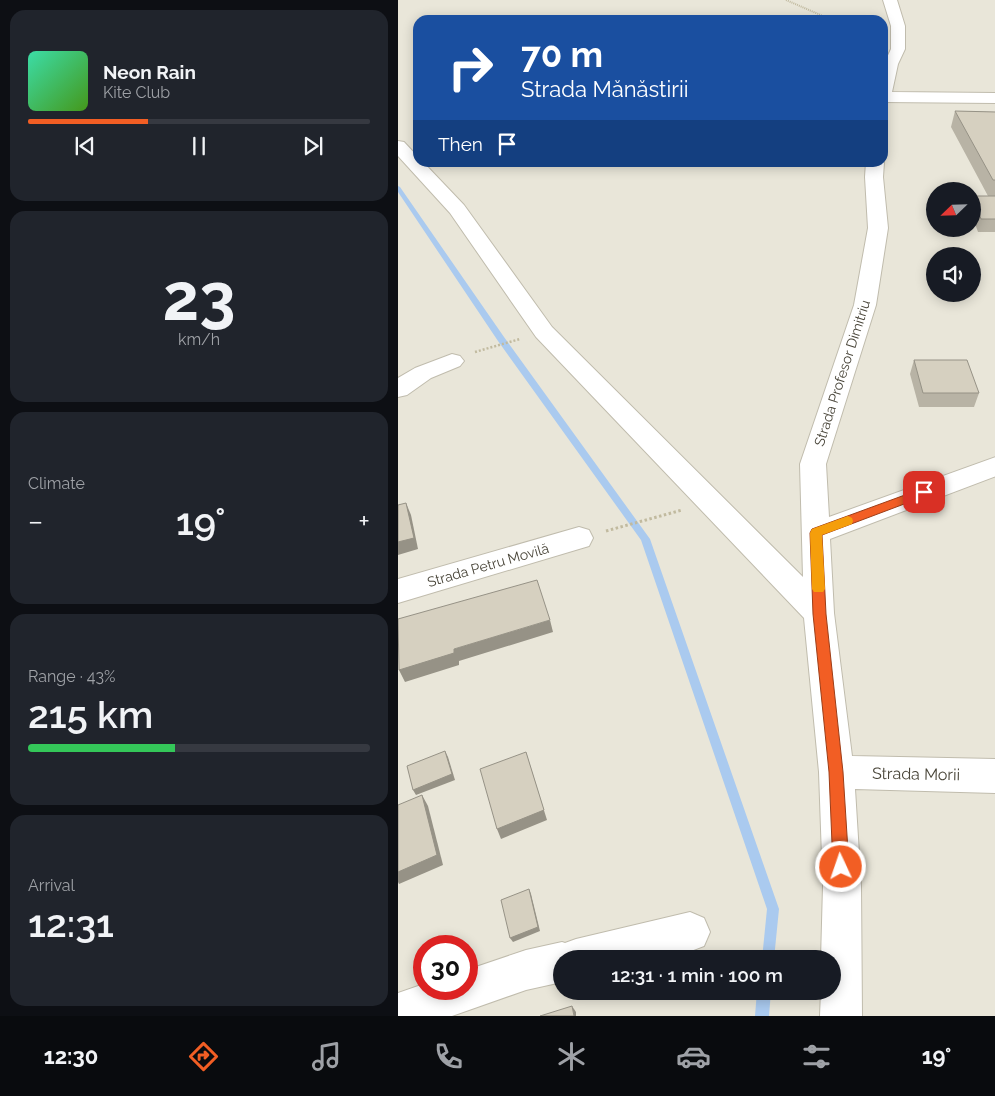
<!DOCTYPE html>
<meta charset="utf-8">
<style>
body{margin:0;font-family:Raleway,sans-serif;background:#20242c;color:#f1f3f6;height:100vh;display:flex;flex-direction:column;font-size:19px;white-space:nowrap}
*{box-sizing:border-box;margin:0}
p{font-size:16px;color:#9ea1a6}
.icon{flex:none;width:28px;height:28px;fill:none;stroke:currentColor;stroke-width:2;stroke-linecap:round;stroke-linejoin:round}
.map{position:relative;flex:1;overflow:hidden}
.drawer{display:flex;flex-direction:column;gap:10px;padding:10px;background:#0d0f14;width:398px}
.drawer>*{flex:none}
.banner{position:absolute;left:15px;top:15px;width:475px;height:152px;border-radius:15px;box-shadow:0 2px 12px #0003;background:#1a4fa0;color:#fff;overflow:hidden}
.needle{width:32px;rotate:247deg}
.buttons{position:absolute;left:528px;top:182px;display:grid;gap:10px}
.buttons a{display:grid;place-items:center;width:55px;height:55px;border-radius:50%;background:#171b24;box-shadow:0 2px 12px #0003;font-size:25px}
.speed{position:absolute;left:15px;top:935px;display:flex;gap:10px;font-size:25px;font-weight:700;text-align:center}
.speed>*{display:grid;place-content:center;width:65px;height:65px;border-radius:50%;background:#171b24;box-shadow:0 2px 12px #0003;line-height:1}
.speed .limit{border:8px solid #d22;background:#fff;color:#111}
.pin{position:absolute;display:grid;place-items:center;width:42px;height:42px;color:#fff;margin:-21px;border-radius:10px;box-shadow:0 2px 8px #0006}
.me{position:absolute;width:55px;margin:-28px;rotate:357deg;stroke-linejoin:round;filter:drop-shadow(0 0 4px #0008)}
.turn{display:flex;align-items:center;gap:18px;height:105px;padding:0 25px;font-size:22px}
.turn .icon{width:65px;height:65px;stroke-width:2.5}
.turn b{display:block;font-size:35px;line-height:42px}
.then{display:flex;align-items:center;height:48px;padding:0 25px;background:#0003;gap:10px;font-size:19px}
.big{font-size:38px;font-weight:600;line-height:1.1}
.drawer .card{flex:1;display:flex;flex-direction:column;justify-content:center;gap:8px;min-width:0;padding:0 18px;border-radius:15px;background:#20242c}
.drawer .dial{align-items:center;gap:0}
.dial b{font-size:65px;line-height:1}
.song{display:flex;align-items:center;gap:15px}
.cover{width:60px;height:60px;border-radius:8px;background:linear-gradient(135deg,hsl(160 70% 55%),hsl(100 70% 35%))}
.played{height:5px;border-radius:2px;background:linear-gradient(90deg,#f25e24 35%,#363941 35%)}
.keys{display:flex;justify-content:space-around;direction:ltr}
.heat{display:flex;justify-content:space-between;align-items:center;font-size:28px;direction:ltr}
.charge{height:8px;border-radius:4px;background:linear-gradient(90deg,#34c759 43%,#363941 0)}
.trip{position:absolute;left:155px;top:950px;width:288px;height:50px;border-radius:25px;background:#171b24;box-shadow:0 2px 12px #0003;font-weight:600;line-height:50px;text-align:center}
.tab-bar{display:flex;height:80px;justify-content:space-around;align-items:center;background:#090b0e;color:#9ea1a6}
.tab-bar .icon{width:35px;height:35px}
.tab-bar .current{color:#f25e24}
.tab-bar b{font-size:22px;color:#f1f3f6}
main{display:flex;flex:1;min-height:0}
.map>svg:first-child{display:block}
</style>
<main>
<section class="drawer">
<div class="card">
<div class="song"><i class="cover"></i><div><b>Neon Rain</b><p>Kite Club</p></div></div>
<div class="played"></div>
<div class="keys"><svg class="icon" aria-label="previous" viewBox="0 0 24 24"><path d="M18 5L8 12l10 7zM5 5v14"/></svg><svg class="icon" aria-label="pause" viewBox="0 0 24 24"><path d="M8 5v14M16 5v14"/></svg><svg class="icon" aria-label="next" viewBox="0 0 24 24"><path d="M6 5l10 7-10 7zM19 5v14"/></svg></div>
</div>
<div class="card dial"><b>23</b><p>km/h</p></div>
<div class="card"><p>Climate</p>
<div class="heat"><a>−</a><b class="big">19°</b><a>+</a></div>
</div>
<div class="card"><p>Range · 43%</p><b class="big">215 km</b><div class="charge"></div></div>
<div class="card"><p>Arrival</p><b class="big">12:31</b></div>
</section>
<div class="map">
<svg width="598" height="1016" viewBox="0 0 598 1016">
<rect width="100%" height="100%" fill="#f5f3eb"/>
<path fill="#e9e6d9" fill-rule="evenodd" d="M0 0H597V1016H0ZM20 20H485V162H20ZM536 191H574V229H536ZM536 256H574V294H536ZM26 946H69V989H26ZM164 959H434V991H164Z"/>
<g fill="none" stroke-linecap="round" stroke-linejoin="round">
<g fill="#aacaef" fill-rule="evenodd">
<path d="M0 186 2 187 106 337 252 539 381 909 376 959H364L369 909 243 540 100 341 0 192Z"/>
<path d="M359 991H373L371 1016H357Z"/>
</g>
<defs>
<g id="minor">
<path d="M485 0H499L507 26V49L500 64 494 92 598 93V103L485 102V66L493 49V26Z"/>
<path d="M0 141 6 142 20 157V162H25L66 205 154 327 405 577 402 464 456 305 470 228 467 177 468 162H486L485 177 490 228 478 305 428 464 431 517 598 457V476L432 539 436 613 454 756 598 759V793L457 789 463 886 464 1016H422L423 991H434V959H423L425 886 421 772 406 618 138 337 52 213 0 156Z"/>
<path d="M54 354 62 356 66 361 62 366 33 378 9 395 0 397V378L17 368Z"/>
<path d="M181 527 191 530 195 538 191 546 0 603V579Z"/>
<path d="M292 912 306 918 312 932 306 946C261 965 212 959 164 959V982L128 990 54 1016H0V993L26 984V989H69V970L128 950 164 942 167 943 178 939Z"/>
</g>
</defs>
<use href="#minor" stroke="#c0bcad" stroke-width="2"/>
<path stroke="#c1ba9f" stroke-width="2" stroke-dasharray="1 1" stroke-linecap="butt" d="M388 0 434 20"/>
<path stroke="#c1ba9f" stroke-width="2.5" stroke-dasharray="2 2" stroke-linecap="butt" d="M77 352 122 339"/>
<path stroke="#c1ba9f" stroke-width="3" stroke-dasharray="2.5 2.5" stroke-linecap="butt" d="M208 531 284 510"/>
<use href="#minor" fill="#fff" fill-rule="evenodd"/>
</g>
<g fill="#b8b3a5">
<path d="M557 111 598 112V232H580L574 215V200L575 196H590L553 127Z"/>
<path d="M516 360 581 393 576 407H521L512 374Z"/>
</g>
<g fill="#969286">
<path d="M8 503 13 515 20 549 0 555V542Z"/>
<path d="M152 620 155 632 61 661V665L7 682 1 670 56 649Z"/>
<path d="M47 751 50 757 57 780 18 795 15 790Z"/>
<path d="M128 752 149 820 103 839 99 829Z"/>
<path d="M24 795 30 806 45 865 1 884 0 882V872Z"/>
<path d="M131 889 133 894 142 931 115 942 112 938Z"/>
<path d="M174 1006 178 1012V1016H176Z"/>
</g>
<g fill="#d6d0c0" stroke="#969286">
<path d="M557 111 598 112V180H595Z"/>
<path d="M575 196H598V219H583Z"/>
<path d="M516 360H569L581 393H525Z"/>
<path d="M8 503 16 538 0 542V505Z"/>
<path d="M139 580 152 620 56 649V653L1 670 0 619Z"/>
<path d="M47 751 54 774 15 790 9 766Z"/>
<path d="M128 752 146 810 99 829 82 769Z"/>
<path d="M24 795 39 855 0 872V805Z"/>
<path d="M131 889 140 927 112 938 103 900Z"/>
<path d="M174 1006 176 1016H142Z"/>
</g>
<path fill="#f25e24" stroke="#9d3d17" d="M526 488 531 492 530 495 424 535 428 614 445 772 451 867 448 873 443 875 437 873 435 867 431 772 415 614 412 533 414 529Z"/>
<path fill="#f59e0b" d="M450 516 454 518 455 521 454 524 424 535 427 589 425 592H416L414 589 412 533 414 529Z"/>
<g text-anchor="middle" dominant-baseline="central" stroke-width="4.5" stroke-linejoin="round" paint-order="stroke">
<g font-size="14" fill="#494539" stroke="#fff">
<text transform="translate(444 373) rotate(-72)">Strada Profesor Dimitriu</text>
<text transform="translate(90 565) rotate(-16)">Strada Petru Movilă</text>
</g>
<g font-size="16" fill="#494539" stroke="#fff">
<text transform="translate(518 774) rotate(1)">Strada Morii</text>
</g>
</g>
</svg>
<div class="buttons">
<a><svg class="needle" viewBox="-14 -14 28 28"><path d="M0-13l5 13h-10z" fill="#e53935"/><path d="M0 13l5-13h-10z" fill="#9ea1a6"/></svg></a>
<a><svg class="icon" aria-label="sound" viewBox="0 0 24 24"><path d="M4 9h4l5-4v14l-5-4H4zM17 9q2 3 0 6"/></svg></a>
</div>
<div class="speed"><div class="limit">30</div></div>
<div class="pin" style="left:526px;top:492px;background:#d93025"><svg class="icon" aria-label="arrive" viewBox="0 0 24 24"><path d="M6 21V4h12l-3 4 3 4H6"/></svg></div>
<svg class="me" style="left:443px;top:867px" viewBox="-20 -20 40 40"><circle r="17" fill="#f25e24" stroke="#fff" stroke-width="3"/><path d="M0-11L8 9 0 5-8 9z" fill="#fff"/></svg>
<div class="trip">12:31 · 1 min · 100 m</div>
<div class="banner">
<div class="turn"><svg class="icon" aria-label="right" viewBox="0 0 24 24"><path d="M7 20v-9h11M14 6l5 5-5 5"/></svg><div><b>70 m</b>Strada Mănăstirii</div></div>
<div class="then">Then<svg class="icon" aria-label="arrive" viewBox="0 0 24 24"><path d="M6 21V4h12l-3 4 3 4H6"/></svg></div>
</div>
</div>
</main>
<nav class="tab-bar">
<b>12:30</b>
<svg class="icon current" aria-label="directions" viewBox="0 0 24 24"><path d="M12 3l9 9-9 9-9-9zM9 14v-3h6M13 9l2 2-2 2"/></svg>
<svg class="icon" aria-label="music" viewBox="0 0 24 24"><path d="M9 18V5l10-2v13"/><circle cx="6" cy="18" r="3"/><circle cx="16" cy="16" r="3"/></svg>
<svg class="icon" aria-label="phone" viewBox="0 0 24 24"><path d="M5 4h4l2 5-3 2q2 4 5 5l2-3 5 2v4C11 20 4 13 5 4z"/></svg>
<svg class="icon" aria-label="climate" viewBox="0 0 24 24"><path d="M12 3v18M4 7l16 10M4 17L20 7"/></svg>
<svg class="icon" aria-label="car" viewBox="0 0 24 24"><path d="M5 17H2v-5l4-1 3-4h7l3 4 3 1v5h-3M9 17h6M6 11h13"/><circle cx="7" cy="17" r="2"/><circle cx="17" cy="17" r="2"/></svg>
<svg class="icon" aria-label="filters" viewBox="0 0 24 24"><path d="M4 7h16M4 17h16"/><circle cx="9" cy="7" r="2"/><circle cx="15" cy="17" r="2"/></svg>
<b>19°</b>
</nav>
